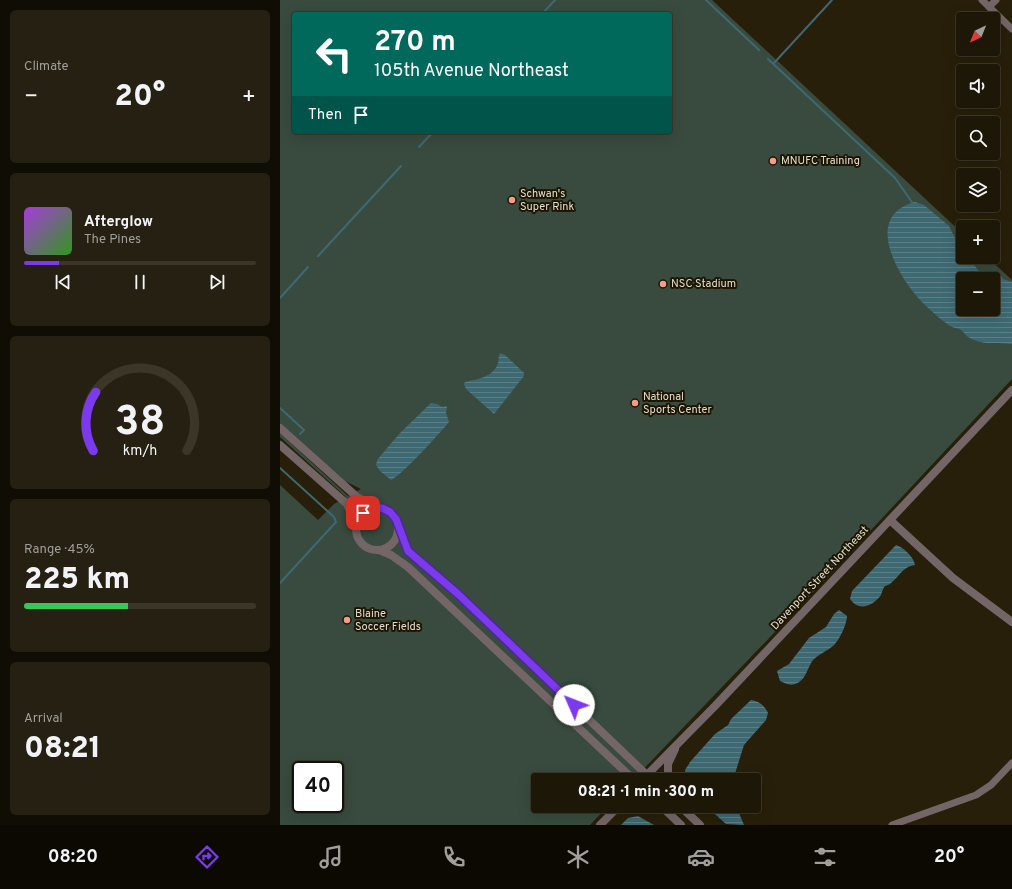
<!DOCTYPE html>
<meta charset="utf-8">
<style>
body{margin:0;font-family:Overpass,sans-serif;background:#252011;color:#f1f3f6;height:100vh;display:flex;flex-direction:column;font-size:15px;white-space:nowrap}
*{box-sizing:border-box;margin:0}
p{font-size:13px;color:#a09f9b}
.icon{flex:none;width:22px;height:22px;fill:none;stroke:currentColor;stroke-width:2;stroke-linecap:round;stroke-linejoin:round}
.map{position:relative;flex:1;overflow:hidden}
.details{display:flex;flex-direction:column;gap:10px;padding:10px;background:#100d04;width:280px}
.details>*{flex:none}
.hud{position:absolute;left:12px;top:12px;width:380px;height:122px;border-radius:4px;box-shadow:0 4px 16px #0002,0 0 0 1px #3b3628;background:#00695c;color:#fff;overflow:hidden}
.needle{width:26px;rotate:223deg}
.fabs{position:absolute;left:676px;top:12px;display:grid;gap:8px}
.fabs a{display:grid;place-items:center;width:44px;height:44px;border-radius:4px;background:#1d1707;box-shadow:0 4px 16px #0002,0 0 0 1px #3b3628;font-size:20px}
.speed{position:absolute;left:12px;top:761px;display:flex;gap:8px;font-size:20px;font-weight:700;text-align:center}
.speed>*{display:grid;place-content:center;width:52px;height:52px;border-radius:50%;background:#1d1707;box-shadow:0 4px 16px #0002,0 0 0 1px #3b3628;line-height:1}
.speed .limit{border:2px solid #111;border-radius:6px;background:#fff;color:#111}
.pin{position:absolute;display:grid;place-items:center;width:34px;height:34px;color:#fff;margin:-17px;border-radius:8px;box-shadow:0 2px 6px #0006}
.me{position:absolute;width:44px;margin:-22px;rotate:314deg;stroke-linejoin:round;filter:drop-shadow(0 0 3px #0008)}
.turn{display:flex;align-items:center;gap:14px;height:84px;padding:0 16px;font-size:18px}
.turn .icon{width:52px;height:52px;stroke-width:2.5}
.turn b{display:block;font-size:28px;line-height:34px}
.then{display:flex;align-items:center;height:38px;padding:0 16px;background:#0003;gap:8px;font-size:15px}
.big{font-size:30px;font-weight:800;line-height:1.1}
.details .card{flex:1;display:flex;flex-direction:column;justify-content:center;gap:6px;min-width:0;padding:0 14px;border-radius:6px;background:#252011}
.details .dial{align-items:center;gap:0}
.dial svg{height:104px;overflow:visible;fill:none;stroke:#3b3628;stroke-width:7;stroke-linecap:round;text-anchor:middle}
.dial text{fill:#f1f3f6;stroke:none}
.song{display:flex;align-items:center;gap:12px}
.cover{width:48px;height:48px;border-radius:6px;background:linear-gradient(135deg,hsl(280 70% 55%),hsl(110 70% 35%))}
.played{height:4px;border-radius:2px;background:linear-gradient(90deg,#7c3aed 15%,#3b3628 15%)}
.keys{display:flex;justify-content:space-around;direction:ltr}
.heat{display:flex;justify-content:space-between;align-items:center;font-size:22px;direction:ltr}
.charge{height:6px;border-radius:3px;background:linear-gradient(90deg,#34c759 45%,#3b3628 0)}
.trip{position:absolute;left:251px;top:773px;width:230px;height:40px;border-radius:4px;background:#1d1707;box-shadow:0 4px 16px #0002,0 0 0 1px #3b3628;font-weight:800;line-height:40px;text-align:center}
.dock{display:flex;height:64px;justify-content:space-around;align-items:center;background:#0c0903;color:#a09f9b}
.dock .icon{width:28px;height:28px}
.dock .selected{color:#7c3aed}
.dock b{font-size:18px;color:#f1f3f6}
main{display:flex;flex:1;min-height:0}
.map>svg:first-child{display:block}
</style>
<main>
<section class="details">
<div class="card"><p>Climate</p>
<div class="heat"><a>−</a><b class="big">20°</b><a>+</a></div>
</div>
<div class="card">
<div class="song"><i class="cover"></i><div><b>Afterglow</b><p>The Pines</p></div></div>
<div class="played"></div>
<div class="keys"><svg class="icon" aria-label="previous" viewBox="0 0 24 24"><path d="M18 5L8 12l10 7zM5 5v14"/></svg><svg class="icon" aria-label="pause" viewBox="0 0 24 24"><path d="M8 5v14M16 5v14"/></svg><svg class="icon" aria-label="next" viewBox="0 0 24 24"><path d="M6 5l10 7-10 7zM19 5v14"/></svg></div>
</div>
<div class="card dial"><svg viewBox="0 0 100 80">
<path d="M14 69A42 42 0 1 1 86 69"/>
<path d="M14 69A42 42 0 0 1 16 24" stroke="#7c3aed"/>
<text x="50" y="56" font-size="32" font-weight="700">38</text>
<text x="50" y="72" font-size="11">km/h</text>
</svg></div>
<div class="card"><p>Range · 45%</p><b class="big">225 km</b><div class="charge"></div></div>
<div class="card"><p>Arrival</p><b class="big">08:21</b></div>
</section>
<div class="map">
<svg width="732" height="825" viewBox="0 0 732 825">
<defs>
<pattern id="water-rules" width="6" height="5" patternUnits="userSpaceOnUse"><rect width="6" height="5" fill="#3e6973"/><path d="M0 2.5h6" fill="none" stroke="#5a7e86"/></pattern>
</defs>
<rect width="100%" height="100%" fill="#271f09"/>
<path fill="#384b3e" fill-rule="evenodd" d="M0 0H432L683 234V257H707L732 280V379L537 588 353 780H258V806H328L310 825H0V485L38 520 54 504 66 497 0 437V433L68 496 81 489 51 474 0 428ZM14 14H390V132H14ZM683 279H713V309H683ZM21 770H55V804H21Z"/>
<g fill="url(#water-rules)" fill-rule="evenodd">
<path d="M635 202 644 205 669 226 683 254V257L690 260 699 271 720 275 723 279 732 282V344C717 342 702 346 688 337 685 335 684 332 681 330 678 328 673 328 670 326 661 320 650 310 642 302 618 277 582 216 635 202ZM683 279H713V309H683Z"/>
<path d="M220 353 225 355 244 373V376L214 414 186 389 184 384 185 382C197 379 210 378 217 366 219 362 218 357 220 353Z"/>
<path d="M151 403 157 404 162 407 167 406 166 413 169 422C161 432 120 477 111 480L100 471 96 465 97 460 120 433Z"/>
<path d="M616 545C623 547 634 557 635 565 622 567 620 576 611 583 609 585 607 585 605 586 603 588 602 592 601 595 593 606 579 612 570 599L572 591Z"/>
<path d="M559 610 567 616C567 624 559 641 553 646 547 651 539 654 533 660 527 668 526 681 515 684 509 686 505 683 500 681L497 671 509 664 529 638 546 627 554 614Z"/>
<path d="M471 700C478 701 485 705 488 713L486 720 464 745 453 780H406L405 770 410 762 435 734 448 725 451 719Z"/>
<path d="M426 806H456L464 825 446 824Z"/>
<path d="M358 816 374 825H341L348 818Z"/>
</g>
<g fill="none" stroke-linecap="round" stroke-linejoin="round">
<g stroke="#3e6973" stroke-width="2">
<path d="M426 0 479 50"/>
<path d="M262 14 275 0"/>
<path d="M488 59 615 178 634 205"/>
<path d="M494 63 552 0"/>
<path d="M139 147 153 132"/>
<path d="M38 256 121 166"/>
<path d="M0 298 28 267"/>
<path d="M0 408 24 430 20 434"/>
<path d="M0 468 54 517 56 522 0 583"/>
</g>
<g stroke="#746666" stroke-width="7">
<path d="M702 0 732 29"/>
<path d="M709 7 716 0"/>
<path d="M612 825 696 795 711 785 732 763"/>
</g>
<g stroke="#746666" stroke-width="8">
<path d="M0 428 77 497 100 508"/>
<path d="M0 445 67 504 76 525"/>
<circle cx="97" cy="529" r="21"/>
<path d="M610 520 673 578 732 622"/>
<path d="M118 527 128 551 178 594 372 780"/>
<path d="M99 550 111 555 128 567 354 780"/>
<path d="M362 780 435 706 732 390"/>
<path d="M388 780V764L395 749"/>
<path d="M381 806 401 825"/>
<path d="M400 806 420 825"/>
<path d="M320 825 339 806"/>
</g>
</g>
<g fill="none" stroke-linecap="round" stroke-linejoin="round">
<defs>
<path id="route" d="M83 513 95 508H102L110 512 116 519 128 551 178 594 294 705"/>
</defs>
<use href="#route" stroke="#51269a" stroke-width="10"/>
<use href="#route" stroke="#7c3aed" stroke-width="7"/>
</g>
<g fill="#f49d8c" stroke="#1d1602" stroke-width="1.5">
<circle cx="493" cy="161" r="4"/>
<circle cx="232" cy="200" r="4"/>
<circle cx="383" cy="284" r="4"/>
<circle cx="355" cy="403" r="4"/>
<circle cx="67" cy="620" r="4"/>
</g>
<g text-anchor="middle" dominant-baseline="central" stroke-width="4" stroke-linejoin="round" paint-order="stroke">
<g font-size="11" fill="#e1dccf" stroke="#1d1602" text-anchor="start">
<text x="501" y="161">MNUFC Training</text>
<text x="240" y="194">Schwan's<tspan x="240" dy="13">Super Rink</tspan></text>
<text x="391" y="284">NSC Stadium</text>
<text x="363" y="397">National<tspan x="363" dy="13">Sports Center</tspan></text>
<text x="75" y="614">Blaine<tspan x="75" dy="13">Soccer Fields</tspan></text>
</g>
<g font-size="11" fill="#e1dccf" stroke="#1d1602">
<text transform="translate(540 578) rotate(-47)">Davenport Street Northeast</text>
</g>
</g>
</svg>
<div class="fabs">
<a><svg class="needle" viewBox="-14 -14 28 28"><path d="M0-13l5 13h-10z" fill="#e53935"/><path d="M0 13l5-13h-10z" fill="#a09f9b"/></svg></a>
<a><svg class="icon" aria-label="sound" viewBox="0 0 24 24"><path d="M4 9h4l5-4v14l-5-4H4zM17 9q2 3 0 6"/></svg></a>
<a><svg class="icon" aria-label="search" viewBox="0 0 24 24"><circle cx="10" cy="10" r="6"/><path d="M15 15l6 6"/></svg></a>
<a><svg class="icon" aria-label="layers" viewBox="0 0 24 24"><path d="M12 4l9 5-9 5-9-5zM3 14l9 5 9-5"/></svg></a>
<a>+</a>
<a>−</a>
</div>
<div class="speed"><div class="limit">40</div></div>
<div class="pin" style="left:83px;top:513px;background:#d93025"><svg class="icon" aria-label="arrive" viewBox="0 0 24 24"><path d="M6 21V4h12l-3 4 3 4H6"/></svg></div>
<svg class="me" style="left:294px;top:705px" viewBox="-20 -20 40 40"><circle r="19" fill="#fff"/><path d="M0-13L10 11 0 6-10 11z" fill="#7c3aed"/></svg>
<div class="trip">08:21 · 1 min · 300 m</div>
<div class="hud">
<div class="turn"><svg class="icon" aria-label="left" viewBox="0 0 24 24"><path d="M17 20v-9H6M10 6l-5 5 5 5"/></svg><div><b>270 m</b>105th Avenue Northeast</div></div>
<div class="then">Then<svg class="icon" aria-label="arrive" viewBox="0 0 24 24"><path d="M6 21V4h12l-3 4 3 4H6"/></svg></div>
</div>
</div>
</main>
<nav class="dock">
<b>08:20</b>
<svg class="icon selected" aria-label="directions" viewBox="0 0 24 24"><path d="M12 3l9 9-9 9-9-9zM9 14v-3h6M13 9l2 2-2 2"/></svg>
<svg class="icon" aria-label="music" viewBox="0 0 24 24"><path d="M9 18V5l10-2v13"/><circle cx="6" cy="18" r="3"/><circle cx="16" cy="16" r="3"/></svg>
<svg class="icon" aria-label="phone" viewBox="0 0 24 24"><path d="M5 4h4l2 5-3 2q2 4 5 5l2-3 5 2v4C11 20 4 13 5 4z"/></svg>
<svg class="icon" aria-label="climate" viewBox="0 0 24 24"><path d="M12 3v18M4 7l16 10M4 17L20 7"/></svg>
<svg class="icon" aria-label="car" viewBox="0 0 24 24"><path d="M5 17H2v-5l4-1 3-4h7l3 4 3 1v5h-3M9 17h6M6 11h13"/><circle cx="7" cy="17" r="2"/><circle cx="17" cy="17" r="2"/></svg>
<svg class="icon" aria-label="filters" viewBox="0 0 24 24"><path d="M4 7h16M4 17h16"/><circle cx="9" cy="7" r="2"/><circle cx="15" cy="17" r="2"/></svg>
<b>20°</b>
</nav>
